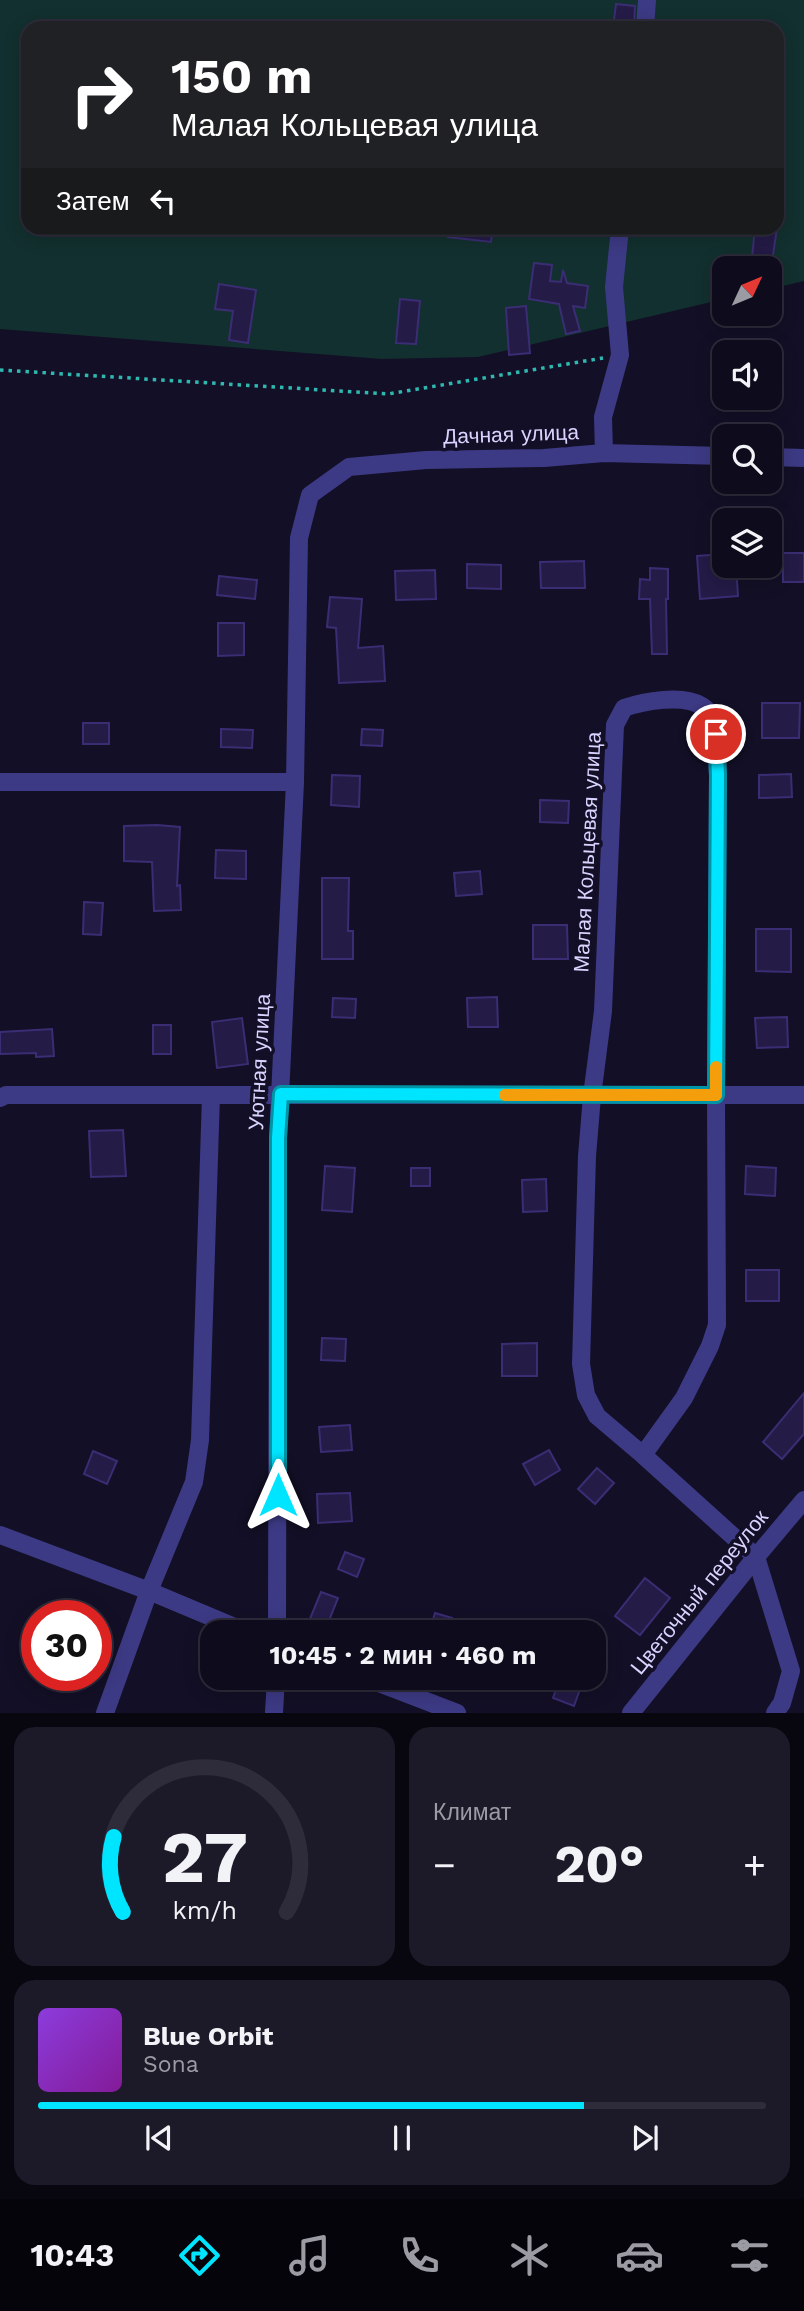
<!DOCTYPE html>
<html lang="ru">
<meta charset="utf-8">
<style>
body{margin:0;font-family:"Work Sans",sans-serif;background:#1c1929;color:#f1f3f6;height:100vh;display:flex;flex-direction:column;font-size:26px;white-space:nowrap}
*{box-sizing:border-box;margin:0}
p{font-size:23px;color:#9b9ba3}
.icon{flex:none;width:38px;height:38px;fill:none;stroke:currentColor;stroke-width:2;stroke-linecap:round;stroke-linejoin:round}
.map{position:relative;height:1713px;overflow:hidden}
.sheet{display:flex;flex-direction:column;gap:14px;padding:14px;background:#08060f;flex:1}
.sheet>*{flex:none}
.banner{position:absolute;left:21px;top:21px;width:763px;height:214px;border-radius:21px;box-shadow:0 4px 18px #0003,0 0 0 2px #2e2b3b;background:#202124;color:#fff;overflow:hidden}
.needle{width:46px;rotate:46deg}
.tools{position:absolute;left:712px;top:256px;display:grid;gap:14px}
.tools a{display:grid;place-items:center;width:70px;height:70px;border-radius:14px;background:#0e0b1c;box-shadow:0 4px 18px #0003,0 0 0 2px #2e2b3b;font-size:35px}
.speed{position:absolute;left:21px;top:1600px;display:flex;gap:14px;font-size:35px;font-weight:700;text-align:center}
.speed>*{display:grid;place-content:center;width:91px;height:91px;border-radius:50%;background:#0e0b1c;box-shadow:0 4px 18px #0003,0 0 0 2px #2e2b3b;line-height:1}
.speed .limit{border:10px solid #d22;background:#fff;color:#111}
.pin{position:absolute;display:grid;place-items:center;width:60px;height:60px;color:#fff;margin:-30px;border:4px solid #fff;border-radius:50%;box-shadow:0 2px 7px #0007}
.me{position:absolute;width:77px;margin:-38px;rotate:0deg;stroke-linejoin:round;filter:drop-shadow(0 0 5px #0008)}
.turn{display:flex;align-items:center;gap:24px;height:147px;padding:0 35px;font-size:32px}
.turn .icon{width:91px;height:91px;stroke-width:2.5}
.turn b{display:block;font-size:49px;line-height:60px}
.then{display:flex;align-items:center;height:66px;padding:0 35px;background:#0003;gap:14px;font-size:26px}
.big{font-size:52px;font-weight:700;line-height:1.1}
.sheet .widget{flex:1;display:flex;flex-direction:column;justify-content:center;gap:10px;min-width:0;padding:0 24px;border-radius:21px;background:#1c1929}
.sheet .dial{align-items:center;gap:0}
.dial svg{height:182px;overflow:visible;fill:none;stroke:#2e2b3b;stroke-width:7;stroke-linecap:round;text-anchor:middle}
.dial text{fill:#f1f3f6;stroke:none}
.song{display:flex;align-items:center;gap:21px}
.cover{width:84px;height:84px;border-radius:10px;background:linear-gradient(135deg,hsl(270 70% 55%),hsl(290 70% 35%))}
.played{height:7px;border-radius:4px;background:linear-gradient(90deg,#00e5ff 75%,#2e2b3b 75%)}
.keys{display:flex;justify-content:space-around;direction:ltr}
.heat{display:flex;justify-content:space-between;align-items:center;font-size:38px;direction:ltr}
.sheet .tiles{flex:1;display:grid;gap:14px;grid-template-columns:1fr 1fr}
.widget:last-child{grid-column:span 2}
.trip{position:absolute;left:200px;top:1620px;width:406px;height:70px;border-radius:21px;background:#0e0b1c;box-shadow:0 4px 18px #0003,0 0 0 2px #2e2b3b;font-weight:700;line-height:70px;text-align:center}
.tabs{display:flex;height:112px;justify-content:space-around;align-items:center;background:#06040b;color:#9b9ba3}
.tabs .icon{width:49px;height:49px}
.tabs .active{color:#00e5ff}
.tabs b{font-size:32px;color:#f1f3f6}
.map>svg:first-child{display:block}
</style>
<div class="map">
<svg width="804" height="1713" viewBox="0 0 804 1713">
<rect width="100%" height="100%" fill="#130f26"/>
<path fill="#12302f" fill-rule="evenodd" d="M0 0H804V281L770 289V268H724V299L478 357 382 359 0 329ZM28 28H777V228H28Z"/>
<g fill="#241b47" stroke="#3b2d73" stroke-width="2">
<path d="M616 4 635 6 634 28H613Z"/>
<path d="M449 228H493L491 242 448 237Z"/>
<path d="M755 228H777L771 268H751Z"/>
<path d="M534 263 552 265 550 281 561 282 563 270 567 283 588 286 585 308 573 306 580 331 566 334 559 304 529 299Z"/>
<path d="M219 284 256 290 248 343 229 340 233 311 215 309Z"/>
<path d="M400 299 420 301 416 344 396 343Z"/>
<path d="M526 306 530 353 509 355 506 308Z"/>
<rect x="783" y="553" width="21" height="29"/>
<path d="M724 554V565H736L738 596 700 599 697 556Z"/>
<path d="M584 561 585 588H541L540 562Z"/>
<path d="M467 564 501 565V589L467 588Z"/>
<path d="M650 568 668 569V599H666L667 654H652L650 599H639L640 579 650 580Z"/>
<path d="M435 570 436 599 396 600 395 571Z"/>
<path d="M219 576 257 580 255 599 217 595Z"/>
<path d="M330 597 362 599 358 648 383 646 385 681 339 683 336 628 327 627Z"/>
<path d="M218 623H244V655L218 656Z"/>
<path d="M762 703H800L799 738H762Z"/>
<rect x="83" y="723" width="26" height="21"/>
<path d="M221 729 253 730 252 748 221 747Z"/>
<path d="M362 729 383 730 382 746 361 745Z"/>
<path d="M791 774 792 797 759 798V775Z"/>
<path d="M332 775 360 776 359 807 331 805Z"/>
<path d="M540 800 569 801 568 823 540 822Z"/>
<path d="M157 825 180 827 177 886 180 885 181 910 154 911 152 862 124 861V826Z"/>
<path d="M216 850 246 851V879L215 878Z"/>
<path d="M480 871 482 894 456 896 454 873Z"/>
<path d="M322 878H349L348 931H353V959H322Z"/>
<path d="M84 902 103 903 101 935 83 934Z"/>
<path d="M533 925H567L568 959H533Z"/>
<path d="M756 929H791V972L756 971Z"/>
<path d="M497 997 498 1027H468L467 998Z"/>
<path d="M333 998 356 999 355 1018 332 1017Z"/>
<path d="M787 1017 788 1047 757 1048 755 1018Z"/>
<path d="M242 1018 248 1064 217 1068 212 1022Z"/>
<rect x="153" y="1025" width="18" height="29"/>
<path d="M52 1029 54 1056 36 1057V1053L0 1054V1032Z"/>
<path d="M123 1130 126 1176 91 1177 89 1131Z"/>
<path d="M325 1166 355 1168 352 1212 322 1210Z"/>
<path d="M746 1166 776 1168 775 1196 745 1194Z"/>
<rect x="411" y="1168" width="19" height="18"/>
<path d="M546 1179 547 1211 523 1212 522 1180Z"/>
<rect x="746" y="1270" width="33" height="31"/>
<path d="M322 1338 346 1339 345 1361 321 1360Z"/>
<path d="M537 1343V1376H502V1344Z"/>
<path d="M804 1393V1434L782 1459 763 1442Z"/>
<path d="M350 1425 352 1450 321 1452 319 1427Z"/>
<path d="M549 1450 560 1470 535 1485 523 1464Z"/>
<path d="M93 1451 117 1461 107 1484 84 1474Z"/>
<path d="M597 1468 614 1483 595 1504 578 1489Z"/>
<path d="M350 1493 352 1521 318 1523 317 1494Z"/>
<path d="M345 1552 364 1559 357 1577 338 1569Z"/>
<path d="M645 1578 670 1598 640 1635 615 1616Z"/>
<path d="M321 1592 338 1598 324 1633 307 1626Z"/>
<path d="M435 1613 452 1618 448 1633H429Z"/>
<path d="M560 1678H584L574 1706 553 1698Z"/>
</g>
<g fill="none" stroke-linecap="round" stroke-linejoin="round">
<path stroke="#2fb8b0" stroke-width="3.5" stroke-dasharray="3.5 5" stroke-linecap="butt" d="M0 370 388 394 603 358"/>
<g stroke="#3d3a85" stroke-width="18">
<path d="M645 28 647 0"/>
<path d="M604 453 603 417 620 355 614 287 620 228"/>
<path d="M770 457 804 458"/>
<path d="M0 782H295"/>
<path d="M0 1098 6 1095H804"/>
<path d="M643 1455 684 1398 710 1346 717 1325 716 1095 718 775 714 718C710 714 706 708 702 706 683 694 644 701 624 708L615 725 603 1011 592 1096 587 1156 581 1364 586 1395 597 1416 643 1455 756 1557 791 1671 782 1703 775 1713"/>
<path d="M0 1535 149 1591 249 1633"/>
<path d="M277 1633 278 1138 295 782 299 538 310 495 349 467 426 460 544 458 604 453 724 456"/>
<path d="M366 1678 457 1713"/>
<path d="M105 1713 149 1591 194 1482 200 1440 211 1095"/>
<path d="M274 1713 276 1678"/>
<path d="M631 1713 756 1557 804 1500"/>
</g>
</g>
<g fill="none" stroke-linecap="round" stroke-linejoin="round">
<defs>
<path id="route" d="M278 1495V1138L281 1094 716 1095 718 775 716 734"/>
</defs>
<use href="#route" stroke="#0095a6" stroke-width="18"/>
<use href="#route" stroke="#00e5ff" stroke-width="12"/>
<path stroke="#f59e0b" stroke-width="12" d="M505 1095H716V1067"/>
</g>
<g text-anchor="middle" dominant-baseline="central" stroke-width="7" stroke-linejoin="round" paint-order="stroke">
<g font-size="21" fill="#d9d4ff" stroke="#130f26">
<text transform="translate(511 434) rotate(-2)">Дачная улица</text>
<text transform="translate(587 852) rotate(-87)">Малая Кольцевая улица</text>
<text transform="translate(259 1062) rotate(-87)">Уютная улица</text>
<text transform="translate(699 1592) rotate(-51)">Цветочный переулок</text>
</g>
</g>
</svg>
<div class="tools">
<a><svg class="needle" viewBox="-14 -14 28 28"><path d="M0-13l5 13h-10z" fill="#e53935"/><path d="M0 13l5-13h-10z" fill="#9b9ba3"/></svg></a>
<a><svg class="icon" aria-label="sound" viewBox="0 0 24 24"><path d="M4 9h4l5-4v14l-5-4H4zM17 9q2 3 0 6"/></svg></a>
<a><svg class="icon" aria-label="search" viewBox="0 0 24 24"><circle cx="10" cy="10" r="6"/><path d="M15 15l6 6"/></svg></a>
<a><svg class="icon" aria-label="layers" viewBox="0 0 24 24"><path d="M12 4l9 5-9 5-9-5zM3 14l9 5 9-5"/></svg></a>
</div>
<div class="speed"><div class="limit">30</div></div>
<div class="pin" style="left:716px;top:734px;background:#d93025"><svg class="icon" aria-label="arrive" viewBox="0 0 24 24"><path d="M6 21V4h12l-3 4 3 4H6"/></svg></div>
<svg class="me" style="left:278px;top:1495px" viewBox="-20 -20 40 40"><path d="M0-17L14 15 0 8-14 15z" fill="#00e5ff" stroke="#fff" stroke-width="4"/></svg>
<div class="trip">10:45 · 2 мин · 460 m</div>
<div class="banner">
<div class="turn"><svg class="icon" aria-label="right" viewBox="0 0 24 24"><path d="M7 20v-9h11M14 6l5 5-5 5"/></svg><div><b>150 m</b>Малая Кольцевая улица</div></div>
<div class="then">Затем<svg class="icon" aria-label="left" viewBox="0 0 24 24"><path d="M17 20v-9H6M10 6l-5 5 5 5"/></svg></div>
</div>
</div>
<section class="sheet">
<div class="tiles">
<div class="widget dial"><svg viewBox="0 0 100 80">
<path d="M14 69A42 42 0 1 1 86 69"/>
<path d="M14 69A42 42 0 0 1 10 36" stroke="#00e5ff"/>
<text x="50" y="56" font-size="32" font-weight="700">27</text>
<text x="50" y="72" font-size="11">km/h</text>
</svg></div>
<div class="widget"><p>Климат</p>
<div class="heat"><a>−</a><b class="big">20°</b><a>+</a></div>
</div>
<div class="widget">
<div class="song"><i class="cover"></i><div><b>Blue Orbit</b><p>Sona</p></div></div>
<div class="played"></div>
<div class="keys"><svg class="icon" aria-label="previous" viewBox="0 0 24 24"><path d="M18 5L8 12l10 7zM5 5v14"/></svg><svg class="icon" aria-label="pause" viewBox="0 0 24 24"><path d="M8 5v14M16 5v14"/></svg><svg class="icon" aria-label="next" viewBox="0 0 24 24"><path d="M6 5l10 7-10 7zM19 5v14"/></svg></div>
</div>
</div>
</section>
<nav class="tabs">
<b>10:43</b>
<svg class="icon active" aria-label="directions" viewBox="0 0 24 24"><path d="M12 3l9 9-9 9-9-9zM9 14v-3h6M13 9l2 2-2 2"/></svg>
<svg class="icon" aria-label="music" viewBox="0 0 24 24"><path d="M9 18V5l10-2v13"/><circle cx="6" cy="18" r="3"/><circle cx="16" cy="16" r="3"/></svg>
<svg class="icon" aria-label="phone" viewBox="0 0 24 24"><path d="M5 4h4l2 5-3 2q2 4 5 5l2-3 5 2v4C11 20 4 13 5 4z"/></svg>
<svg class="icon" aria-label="climate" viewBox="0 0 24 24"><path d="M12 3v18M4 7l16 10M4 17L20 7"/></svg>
<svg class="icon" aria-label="car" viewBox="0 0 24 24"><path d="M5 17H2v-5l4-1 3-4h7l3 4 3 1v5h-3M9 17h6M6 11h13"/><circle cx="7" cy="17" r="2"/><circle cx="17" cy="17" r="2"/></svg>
<svg class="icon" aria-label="filters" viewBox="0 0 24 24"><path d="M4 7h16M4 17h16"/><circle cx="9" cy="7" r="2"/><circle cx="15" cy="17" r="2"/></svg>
</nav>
